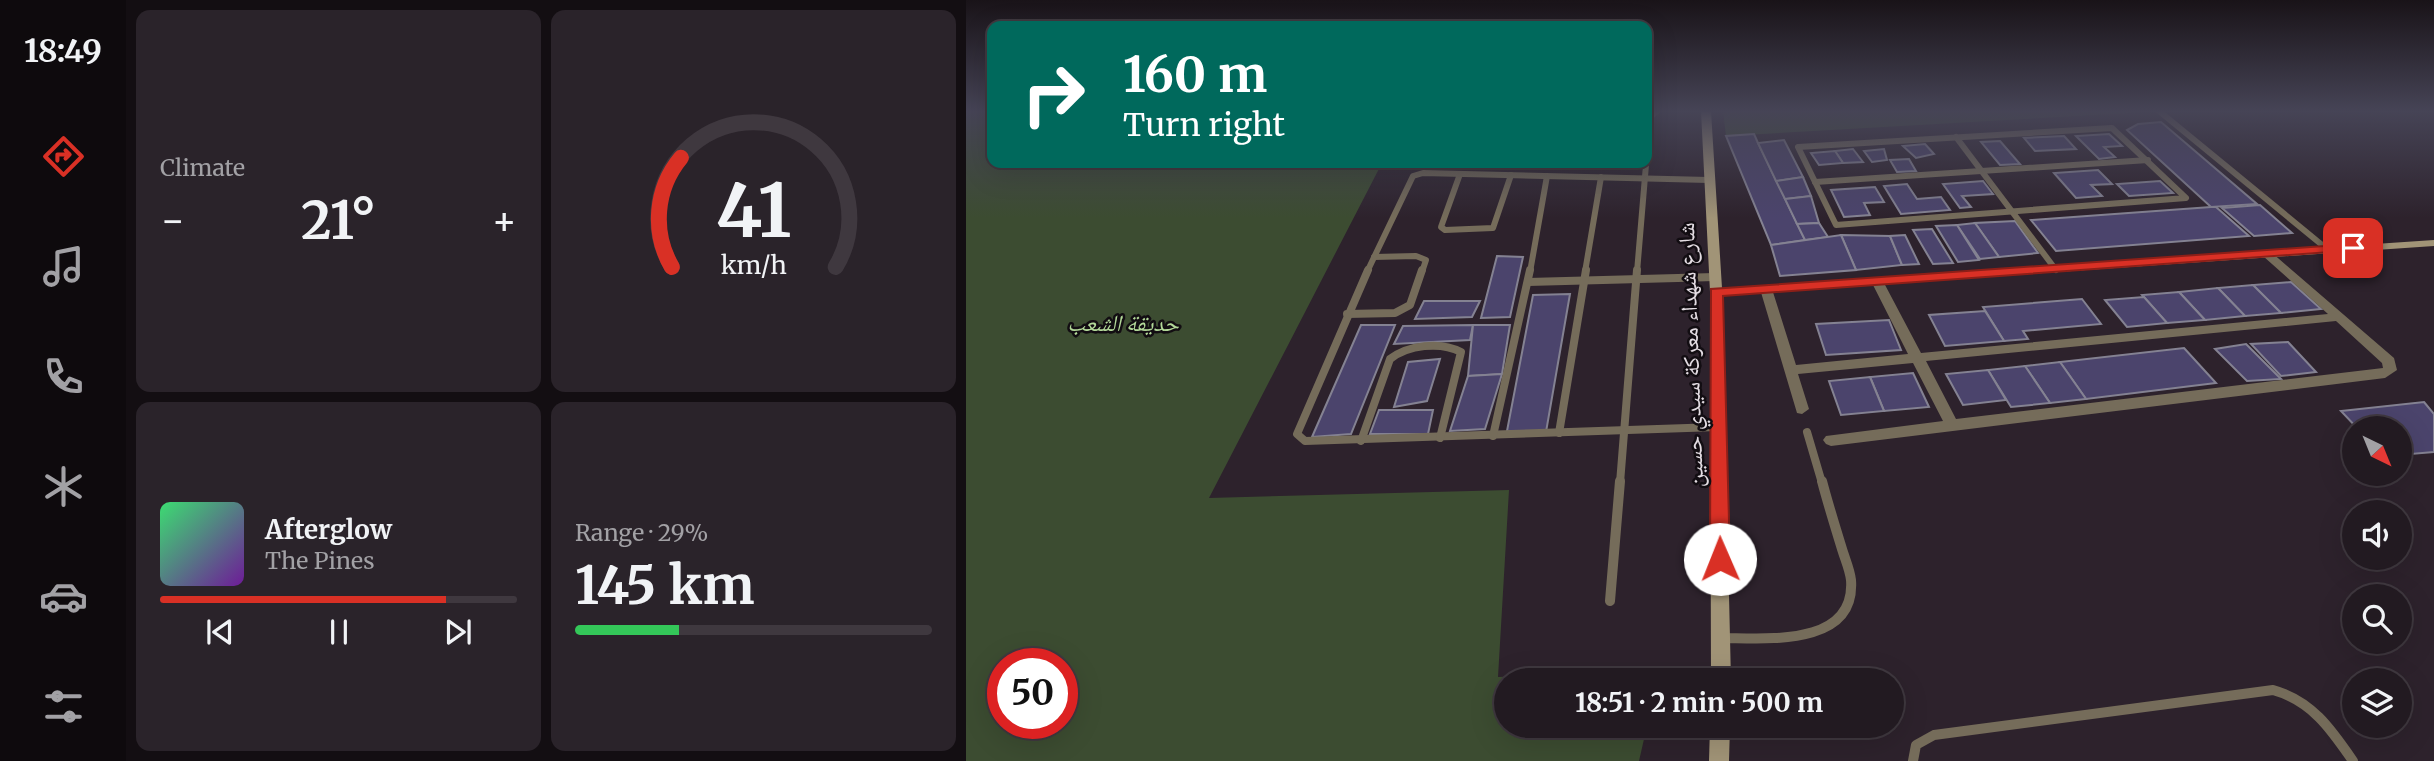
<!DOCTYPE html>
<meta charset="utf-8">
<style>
body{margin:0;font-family:Merriweather,"Noto Naskh Arabic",serif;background:#2a232a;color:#f1f3f6;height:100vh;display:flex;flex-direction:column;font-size:26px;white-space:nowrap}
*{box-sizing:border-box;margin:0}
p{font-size:23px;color:#a2a1a5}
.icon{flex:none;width:38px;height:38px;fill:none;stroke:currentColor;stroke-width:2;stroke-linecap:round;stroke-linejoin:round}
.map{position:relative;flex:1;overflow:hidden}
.side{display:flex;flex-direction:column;gap:10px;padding:10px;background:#130e12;width:840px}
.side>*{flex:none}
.guide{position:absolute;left:21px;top:21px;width:665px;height:147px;border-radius:14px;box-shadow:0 7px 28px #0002,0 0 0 2px #3f383f;background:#00695c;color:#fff;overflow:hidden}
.needle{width:46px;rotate:137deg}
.controls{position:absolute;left:1376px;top:416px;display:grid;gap:14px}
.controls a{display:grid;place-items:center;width:70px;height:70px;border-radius:50%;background:#221a21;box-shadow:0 7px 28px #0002,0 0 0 2px #3f383f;font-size:35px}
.speed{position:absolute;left:21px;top:648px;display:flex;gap:14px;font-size:35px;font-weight:700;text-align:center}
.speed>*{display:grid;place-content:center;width:91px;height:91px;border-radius:50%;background:#221a21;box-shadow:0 7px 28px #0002,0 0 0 2px #3f383f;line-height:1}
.speed .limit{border:10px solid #d22;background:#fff;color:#111}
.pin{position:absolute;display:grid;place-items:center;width:60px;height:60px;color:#fff;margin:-30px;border-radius:14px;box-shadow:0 4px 10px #0006}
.me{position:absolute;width:77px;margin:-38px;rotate:359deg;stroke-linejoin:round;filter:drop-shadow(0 0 5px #0008)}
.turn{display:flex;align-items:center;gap:24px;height:147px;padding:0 21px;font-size:32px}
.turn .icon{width:91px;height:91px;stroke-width:2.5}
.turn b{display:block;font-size:49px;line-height:60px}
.big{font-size:52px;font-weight:700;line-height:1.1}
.side .widget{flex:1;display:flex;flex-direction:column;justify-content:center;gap:10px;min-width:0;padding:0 24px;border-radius:14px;background:#2a232a}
.side .dial{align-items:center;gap:0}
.dial svg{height:182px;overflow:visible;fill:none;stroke:#3f383f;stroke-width:7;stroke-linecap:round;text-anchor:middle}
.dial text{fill:#f1f3f6;stroke:none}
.song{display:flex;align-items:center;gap:21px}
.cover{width:84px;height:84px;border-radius:10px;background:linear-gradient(135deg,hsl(140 70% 55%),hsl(280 70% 35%))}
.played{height:7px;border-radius:4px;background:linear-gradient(90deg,#d93025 80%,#3f383f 80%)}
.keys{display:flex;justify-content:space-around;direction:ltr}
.heat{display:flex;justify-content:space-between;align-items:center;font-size:38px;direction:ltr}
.charge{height:10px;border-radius:5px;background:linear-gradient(90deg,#34c759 29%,#3f383f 0)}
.side .tiles{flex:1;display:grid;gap:10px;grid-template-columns:repeat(2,1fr)}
.trip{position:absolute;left:528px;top:668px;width:410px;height:70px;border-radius:35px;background:#221a21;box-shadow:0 7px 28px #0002,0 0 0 2px #3f383f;font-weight:700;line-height:70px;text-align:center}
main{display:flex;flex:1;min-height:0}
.menu{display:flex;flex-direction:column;width:126px;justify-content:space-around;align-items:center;background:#0e0a0d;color:#a2a1a5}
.menu .icon{width:49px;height:49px}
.menu .active{color:#d93025}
.menu b{font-size:32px;color:#f1f3f6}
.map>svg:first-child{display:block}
</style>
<main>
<nav class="menu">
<b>18:49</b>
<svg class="icon active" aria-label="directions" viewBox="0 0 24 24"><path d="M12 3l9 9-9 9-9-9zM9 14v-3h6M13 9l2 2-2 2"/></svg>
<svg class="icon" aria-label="music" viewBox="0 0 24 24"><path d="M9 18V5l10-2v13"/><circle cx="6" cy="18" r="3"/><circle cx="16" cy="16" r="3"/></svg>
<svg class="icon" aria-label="phone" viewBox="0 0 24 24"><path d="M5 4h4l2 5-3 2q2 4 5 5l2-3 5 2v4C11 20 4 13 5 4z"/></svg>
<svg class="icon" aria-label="climate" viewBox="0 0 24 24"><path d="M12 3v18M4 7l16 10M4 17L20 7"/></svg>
<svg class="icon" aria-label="car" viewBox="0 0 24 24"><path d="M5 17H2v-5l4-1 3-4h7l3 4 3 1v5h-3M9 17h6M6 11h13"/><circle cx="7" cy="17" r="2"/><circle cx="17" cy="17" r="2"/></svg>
<svg class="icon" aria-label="filters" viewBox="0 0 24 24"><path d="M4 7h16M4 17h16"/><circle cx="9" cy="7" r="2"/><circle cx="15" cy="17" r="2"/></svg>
</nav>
<section class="side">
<div class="tiles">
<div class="widget"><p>Climate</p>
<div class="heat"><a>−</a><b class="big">21°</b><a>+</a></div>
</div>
<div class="widget dial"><svg viewBox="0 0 100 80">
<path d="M14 69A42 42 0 1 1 86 69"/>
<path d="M14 69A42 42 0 0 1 18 21" stroke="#d93025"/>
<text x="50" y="56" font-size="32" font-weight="700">41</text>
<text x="50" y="72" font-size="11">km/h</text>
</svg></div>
<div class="widget">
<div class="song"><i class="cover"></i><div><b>Afterglow</b><p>The Pines</p></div></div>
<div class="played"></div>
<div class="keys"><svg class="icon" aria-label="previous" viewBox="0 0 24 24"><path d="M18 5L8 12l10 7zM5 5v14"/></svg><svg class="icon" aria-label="pause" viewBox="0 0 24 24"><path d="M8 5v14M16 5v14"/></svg><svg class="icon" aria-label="next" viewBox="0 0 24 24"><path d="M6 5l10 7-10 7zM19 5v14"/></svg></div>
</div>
<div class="widget"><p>Range · 29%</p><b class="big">145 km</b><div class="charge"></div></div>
</div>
</section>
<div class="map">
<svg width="1468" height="761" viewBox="0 0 1468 761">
<rect width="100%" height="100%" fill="#2d222c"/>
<g fill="#3c4c31" fill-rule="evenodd">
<path d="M0 111H26V163H416L243 498 543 490 532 677 693 671 690 681H541V726H681L673 761H0ZM37 663H96V723H37Z"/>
<path d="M757 111H1181L1182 112 760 136Z"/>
</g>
<g fill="#4b446c" stroke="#848292" stroke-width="2">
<path d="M1195 122 1291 204 1245 207 1161 130 1172 124Z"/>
<path d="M788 134 792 143 839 240 805 245 760 136Z"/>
<path d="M1143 134 1156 146 1138 147 1149 157 1133 159 1110 136Z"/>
<path d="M1098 136 1110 149 1069 151 1058 138Z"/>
<path d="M818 140 837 177 810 181 792 143Z"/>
<path d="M1034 141 1054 164 1034 165 1015 142Z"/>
<path d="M959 144 968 154 950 158 937 146Z"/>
<path d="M887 149 897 162 877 163 869 151Z"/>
<path d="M918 149 921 160 906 162 898 151Z"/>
<path d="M869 151 877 163 853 165 845 153Z"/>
<path d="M943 159 950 171 931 172 924 160Z"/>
<path d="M1132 170 1146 184 1125 185 1136 196 1110 198 1088 173Z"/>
<path d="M837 177 845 196 819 199 810 181Z"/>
<path d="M1017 181 1027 194 996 196 1005 207 994 208 977 184Z"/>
<path d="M1194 181 1207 193 1163 196 1151 184Z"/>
<path d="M941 184 951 199 975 197 984 210 935 214 918 186Z"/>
<path d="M909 187 918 202 898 203 904 215 878 217 865 190Z"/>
<path d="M845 196 853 223 831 224 819 199Z"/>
<path d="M1294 205 1326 233 1288 236 1256 208Z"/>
<path d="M1245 207H1250L1283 236 1090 251 1065 220Z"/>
<path d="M1049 221 1072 253 1033 257 1009 223Z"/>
<path d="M853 223 862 237 839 240 831 224Z"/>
<path d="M1009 223 1033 257 1014 259 991 225Z"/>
<path d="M991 225 1013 260 992 262 970 226Z"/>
<path d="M966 229 987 263 967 264 947 230Z"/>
<path d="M875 235 924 236 936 265 890 270Z"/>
<path d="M875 235 890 270 814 276 805 245Z"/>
<path d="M939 235 953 264 936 265 924 236Z"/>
<path d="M531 256 557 257 544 317 515 318Z"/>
<path d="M1325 282 1355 309 1315 313 1287 285Z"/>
<path d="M1287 285 1315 313 1279 316 1252 288Z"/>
<path d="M1252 288 1279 316 1239 320 1213 292Z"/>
<path d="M1213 292 1239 320 1201 323 1176 295Z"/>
<path d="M604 294 580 432 541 431 567 295Z"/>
<path d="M1178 297 1201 323 1161 327 1139 300Z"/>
<path d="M1116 299 1135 324 1057 331 1062 339 1038 341 1017 307Z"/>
<path d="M458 301H514L506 317 449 319Z"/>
<path d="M1019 311 1038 341 979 346 963 315Z"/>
<path d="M923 320 935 350 860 355 850 324Z"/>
<path d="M395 325H429L385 434 346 437Z"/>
<path d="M507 325 504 340 428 344 437 326Z"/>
<path d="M507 325H544L536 374 502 376Z"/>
<path d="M1322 342 1350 372 1315 376 1285 344Z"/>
<path d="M1280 344 1315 379 1281 381 1249 349Z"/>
<path d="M1218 348 1250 383 1120 399 1094 362Z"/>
<path d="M474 359 461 401 428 407 442 362Z"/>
<path d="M1094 362 1120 399 1084 403 1059 366Z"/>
<path d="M1059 366 1084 403 1045 407 1022 370Z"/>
<path d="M1022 370 1040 400 997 405 980 374Z"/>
<path d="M947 373 963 407 918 411 904 377Z"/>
<path d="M536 374 519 429 484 431 502 376Z"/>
<path d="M904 377 918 411 875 415 863 381Z"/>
<path d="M1458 402 1468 414V452L1433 455V429H1392L1375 411Z"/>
<path d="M413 410H467L462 434H404Z"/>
</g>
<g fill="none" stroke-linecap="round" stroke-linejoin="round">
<g stroke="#756c5a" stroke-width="6">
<path d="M1193 111 1361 249"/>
<path d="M1146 128 1220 198 870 225 832 147Z"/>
<path d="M990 137 1090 270"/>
<path d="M494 174 475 227 479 230 527 228 545 175"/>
<path d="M849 182 1182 160"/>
<path d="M408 257 450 256 460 260 456 272"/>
<path d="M401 272 447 176 457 173 743 180"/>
<path d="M564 272 581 176"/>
<path d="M619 272 635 177"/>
<path d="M671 272 684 117 691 111"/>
</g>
<g stroke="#756c5a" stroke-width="8">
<path d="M402 270 331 434 339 441 751 427"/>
<path d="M562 282 749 277"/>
<path d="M381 314 429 313 444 305 456 270"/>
<path d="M841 432 856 483"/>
<path d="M593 433 620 270"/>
<path d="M527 436 564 270"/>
<path d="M395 441 424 359C442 345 474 341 495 352L474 438"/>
<path d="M654 483 671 270"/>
</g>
<g stroke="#756c5a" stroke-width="10">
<path d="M644 601 654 481"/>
<path d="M755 638C798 638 890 648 885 580 884 570 879 559 876 549 869 526 862 504 856 481"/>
<path d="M947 761 950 745 968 735 1307 690C1346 701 1365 729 1387 761"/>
</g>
<path fill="#756c5a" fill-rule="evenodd" d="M1301 250 1305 252 1428 358 1431 370 1419 378 865 446 860 444 857 440 860 436 977 421 947 363 832 374 843 409 836 414 831 413 794 289 800 285 806 289 830 365 942 354 906 283 912 279 918 283 955 353 1362 314 1297 256V252ZM1370 321 1416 363 1417 368 990 419 960 361Z"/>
<g fill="#a19477" fill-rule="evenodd">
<path d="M735 111H745L756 288 1468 240V246L756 295 765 681H745L744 292Z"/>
<path d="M744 726H764L763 761H743Z"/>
</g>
</g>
<linearGradient id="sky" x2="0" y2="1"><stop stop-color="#191318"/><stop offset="0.51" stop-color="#464456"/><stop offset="1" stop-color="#464456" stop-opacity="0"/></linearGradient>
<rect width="1468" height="218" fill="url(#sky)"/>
<path fill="#d93025" stroke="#8d1f18" stroke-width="2" d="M1387 244 1392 245V250L757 296 764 559 761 565 754 567 747 565 744 559 745 289Z"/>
<g text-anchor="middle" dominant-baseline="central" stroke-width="5" stroke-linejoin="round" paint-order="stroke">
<g font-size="23" font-style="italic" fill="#b3d999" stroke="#120d12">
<text x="157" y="322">حديقة الشعب</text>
</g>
<g font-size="23" fill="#e4dde3" stroke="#120d12">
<text transform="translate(724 355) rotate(-92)">شارع شهداء معركة سيدي حسين</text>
</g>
</g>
</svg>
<div class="controls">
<a><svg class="needle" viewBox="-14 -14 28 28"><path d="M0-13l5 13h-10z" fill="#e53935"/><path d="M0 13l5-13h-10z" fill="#a2a1a5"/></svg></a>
<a><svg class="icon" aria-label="sound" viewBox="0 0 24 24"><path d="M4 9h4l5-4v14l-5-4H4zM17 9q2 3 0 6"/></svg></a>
<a><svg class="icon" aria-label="search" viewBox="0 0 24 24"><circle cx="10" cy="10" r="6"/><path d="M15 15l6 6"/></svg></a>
<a><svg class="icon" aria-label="layers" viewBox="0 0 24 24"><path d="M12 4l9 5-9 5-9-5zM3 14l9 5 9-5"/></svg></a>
</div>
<div class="speed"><div class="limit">50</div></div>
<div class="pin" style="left:1387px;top:248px;background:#d93025"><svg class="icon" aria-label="arrive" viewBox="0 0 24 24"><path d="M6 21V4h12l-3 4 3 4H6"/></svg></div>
<svg class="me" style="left:754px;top:559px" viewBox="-20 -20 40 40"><circle r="19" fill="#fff"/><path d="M0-13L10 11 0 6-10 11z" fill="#d93025"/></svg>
<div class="trip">18:51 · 2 min · 500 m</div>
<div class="guide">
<div class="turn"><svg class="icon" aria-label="right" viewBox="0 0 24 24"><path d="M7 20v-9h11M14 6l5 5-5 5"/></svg><div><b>160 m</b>Turn right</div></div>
</div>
</div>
</main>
